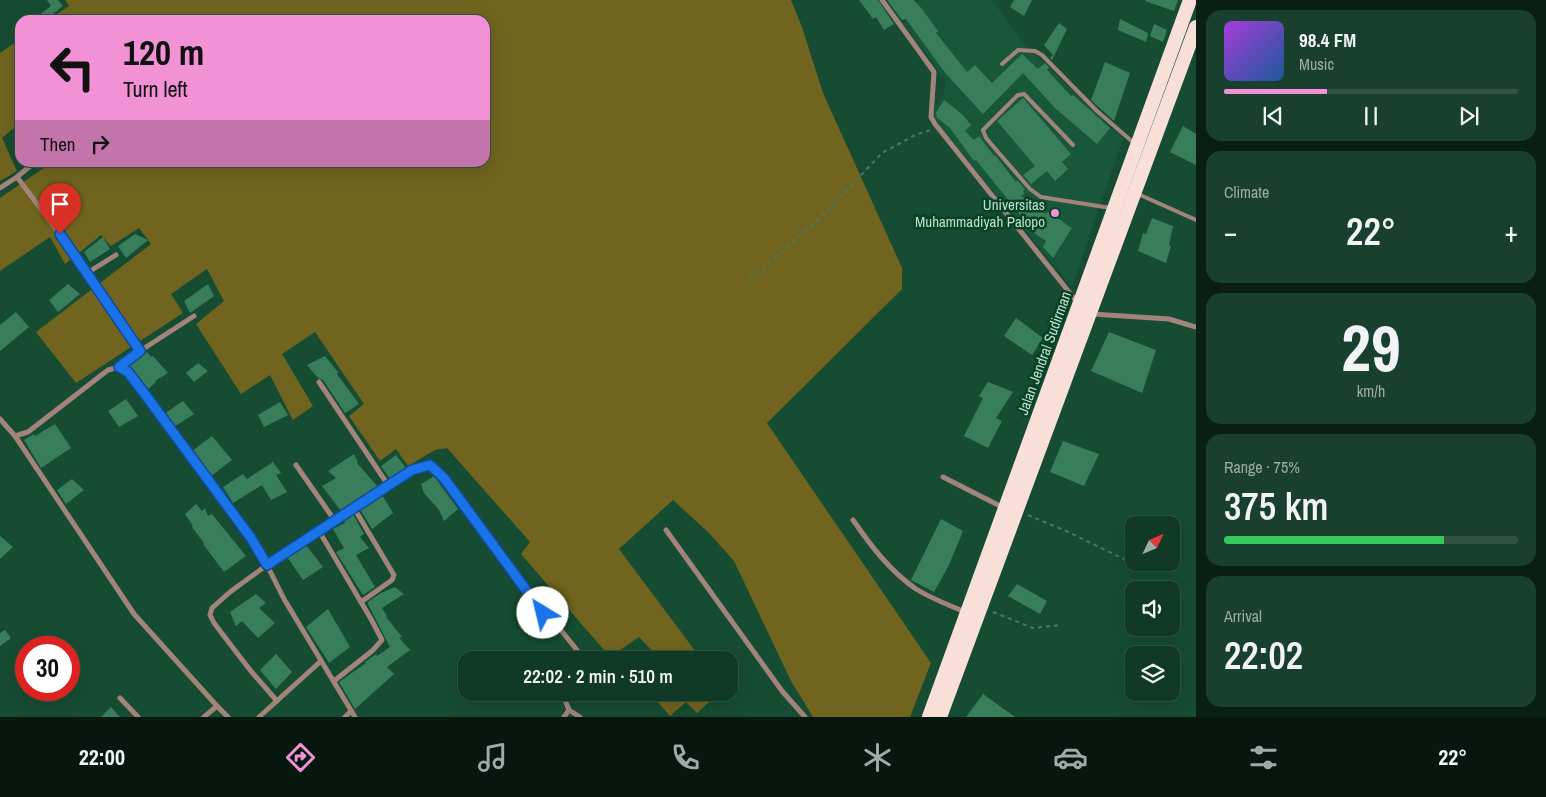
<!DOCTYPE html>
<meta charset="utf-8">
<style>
body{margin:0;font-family:"Archivo Narrow",sans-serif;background:#19402e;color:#f1f3f6;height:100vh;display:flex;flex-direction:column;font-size:19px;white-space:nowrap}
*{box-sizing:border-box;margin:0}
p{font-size:16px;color:#9caca7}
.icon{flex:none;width:28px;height:28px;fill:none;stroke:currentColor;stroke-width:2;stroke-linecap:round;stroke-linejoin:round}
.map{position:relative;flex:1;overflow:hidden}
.drawer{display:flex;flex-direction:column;gap:10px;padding:10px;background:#091f15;width:350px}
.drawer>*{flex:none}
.banner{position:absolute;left:15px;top:15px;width:475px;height:152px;border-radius:15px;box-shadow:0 5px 20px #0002,0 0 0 1px #305343;background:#f391d6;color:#111;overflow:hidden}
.needle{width:32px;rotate:46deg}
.fabs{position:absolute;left:1125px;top:516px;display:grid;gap:10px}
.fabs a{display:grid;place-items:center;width:55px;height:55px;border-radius:10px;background:#103926;box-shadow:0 5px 20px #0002,0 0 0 1px #305343;font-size:25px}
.speed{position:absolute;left:15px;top:636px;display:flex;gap:10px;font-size:25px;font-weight:700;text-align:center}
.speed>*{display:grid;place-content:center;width:65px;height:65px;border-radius:50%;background:#103926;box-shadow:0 5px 20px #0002,0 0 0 1px #305343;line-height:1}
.speed .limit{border:8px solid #d22;background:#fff;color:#111}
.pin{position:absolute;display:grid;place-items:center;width:42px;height:42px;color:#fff;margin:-51px -21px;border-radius:50% 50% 50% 0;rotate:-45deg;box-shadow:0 0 5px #0007}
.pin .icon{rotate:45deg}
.me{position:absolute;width:55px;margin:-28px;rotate:324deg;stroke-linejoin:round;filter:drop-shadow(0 0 4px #0008)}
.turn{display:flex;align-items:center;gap:18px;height:105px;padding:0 25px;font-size:22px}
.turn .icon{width:65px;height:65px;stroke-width:2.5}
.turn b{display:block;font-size:35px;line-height:42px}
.then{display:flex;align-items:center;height:48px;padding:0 25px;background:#0003;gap:10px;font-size:19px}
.big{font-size:38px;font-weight:600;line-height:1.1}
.drawer .widget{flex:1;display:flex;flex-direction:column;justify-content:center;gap:8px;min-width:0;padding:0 18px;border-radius:15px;background:#19402e}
.drawer .dial{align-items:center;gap:0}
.dial b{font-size:65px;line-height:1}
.song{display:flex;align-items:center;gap:15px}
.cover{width:60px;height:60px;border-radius:8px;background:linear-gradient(135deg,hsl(280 70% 55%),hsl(210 70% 35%))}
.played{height:5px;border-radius:2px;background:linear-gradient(90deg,#f391d6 35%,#305343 35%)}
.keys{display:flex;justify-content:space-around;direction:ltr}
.heat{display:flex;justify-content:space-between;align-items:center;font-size:28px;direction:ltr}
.charge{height:8px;border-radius:4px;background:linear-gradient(90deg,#34c759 75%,#305343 0)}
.trip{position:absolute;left:458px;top:651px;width:280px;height:50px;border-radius:15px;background:#103926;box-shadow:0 5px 20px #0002,0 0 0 1px #305343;font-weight:600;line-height:50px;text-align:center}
.tab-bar{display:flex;height:80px;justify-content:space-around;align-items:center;background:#06170f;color:#9caca7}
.tab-bar .icon{width:35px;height:35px}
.tab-bar .current{color:#f391d6}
.tab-bar b{font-size:22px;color:#f1f3f6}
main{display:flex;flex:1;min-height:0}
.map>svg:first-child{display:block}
</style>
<main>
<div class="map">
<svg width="1196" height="717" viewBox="0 0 1196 717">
<rect width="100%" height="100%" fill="#164c32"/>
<path fill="#19573a" d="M919 0H992L1022 41 1123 139 1072 287 933 118 935 108 944 93 946 81 904 24Z"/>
<g fill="#70641f">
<path d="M65 0H791L802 27 823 93 902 268V289L767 423 931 663 910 717H813L791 681 734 561 709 533 673 500 619 549 702 660H657L659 658 639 637 610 657 521 554 530 542 447 448 435 450 408 466 396 449 380 461 349 416 364 404 315 332 282 354 313 406 293 420 270 375 241 394 196 324 224 301 207 269 171 294 183 313 76 383 36 332 151 244 139 228 111 246 101 235 65 264 50 237 0 271V198L51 163 485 162V20H48L69 6Z"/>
<path d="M20 39V123L2 138 17 171 0 181V53Z"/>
<path d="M650 693H719L697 713 686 702 670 716Z"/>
</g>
<g fill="#397e5b">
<path d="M47 0H58L63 6 45 20H41L38 16 51 6Z"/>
<path d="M859 0H878L894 24 884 30 876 17 873 19Z"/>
<path d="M887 0H914L922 9 938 31 936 33 967 72 975 65 992 83 1022 54 1038 69 1045 63 1049 67 1047 70 1071 96 1073 95 1110 128 1097 144 1055 108 1023 73 983 114 946 74 906 19 902 20Z"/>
<path d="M1014 0H1032L1024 16 1010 7Z"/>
<path d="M1146 0H1178L1174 11 1145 1Z"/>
<path d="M1120 19 1148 33 1146 42 1118 30Z"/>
<path d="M1059 23 1067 29 1052 60 1050 58 1053 55 1044 45Z"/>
<path d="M1154 24 1167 30 1163 42 1150 36Z"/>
<path d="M1105 62 1130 73 1114 121 1091 100Z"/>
<path d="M1023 98 1071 154 1062 162 1068 169 1055 181 1047 171 1031 184 1023 175 1035 166 997 121Z"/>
<path d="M944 100 962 114 971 125 965 131 974 140 979 136 994 156 995 155 1016 182 1017 180 1025 189 1023 191 1025 193 1021 196 1031 203 1027 205 1046 214 1048 212 1072 228 1053 258 1043 247 1046 241 1034 233 1037 228 1020 221 1022 217 976 160 974 161 950 128 937 118 936 112Z"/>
<path d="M1183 126 1196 134V165L1170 152Z"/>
<path d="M1152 218 1173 226 1169 245 1171 246 1166 263 1138 251 1143 233 1146 234Z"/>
<path d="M135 234 148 240 126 258 118 246Z"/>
<path d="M103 237 110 249 90 262 84 252Z"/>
<path d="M68 284 80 294 58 312 49 300Z"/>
<path d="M208 284 214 296 190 313 184 301Z"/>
<path d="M16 312 29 327 0 351V325Z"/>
<path d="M1016 318 1043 338 1032 355 1004 336Z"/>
<path d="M1109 332 1156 350 1142 393 1091 371Z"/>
<path d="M147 352 151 357 153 356 168 373 155 381 156 382 147 390 132 369 127 366Z"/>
<path d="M325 356 338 372 337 374 359 404 345 413 323 380 318 378 307 365Z"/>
<path d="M198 363 208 371 194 382 186 373Z"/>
<path d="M988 382 1013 392 996 418 1002 421 988 448 964 436 983 398 979 396Z"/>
<path d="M126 399 138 416 119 427 108 411Z"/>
<path d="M183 401 194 414 174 427 164 414Z"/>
<path d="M280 402 288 415 264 427 258 415Z"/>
<path d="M55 424 71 448 41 468 24 440 34 434 35 436Z"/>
<path d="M212 436 232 460 211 476 192 451Z"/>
<path d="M1063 441 1099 454 1084 486 1050 472Z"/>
<path d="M354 454 358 462 357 463 378 487 341 511 322 486 336 478 328 471Z"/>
<path d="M396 455 406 468 390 479 381 466Z"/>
<path d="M273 462 281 473 276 475 287 492 271 500 262 485 233 503 223 487 243 474 247 479Z"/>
<path d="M434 476 458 509 444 521 439 510 424 493 421 484Z"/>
<path d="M72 479 84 490 66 504 57 490Z"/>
<path d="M382 495 393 513 372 529 360 509Z"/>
<path d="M196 504 202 511 205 508 208 516 212 514 246 556 224 572 203 544 204 543 192 527 193 526 185 514Z"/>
<path d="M353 514 364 534 360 537 369 548 356 555 375 587 363 595 336 552 344 548 333 529 345 523 343 520Z"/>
<path d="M941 519 963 531 949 565 934 592 911 580Z"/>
<path d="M0 536 13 547 0 559Z"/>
<path d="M306 545 323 567 303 580 287 557Z"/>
<path d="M1017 584 1047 601 1040 614 1008 596Z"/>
<path d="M395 587 404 594 382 608 387 616 386 617 402 637 399 638 410 650 387 667 394 674 355 709 339 682 366 663 365 662 376 654 377 656 390 647 368 604V602L381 593Z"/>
<path d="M256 594 266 603 259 608 275 623 258 638 242 621 236 626 230 612Z"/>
<path d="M328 609 350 647 329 663 306 627Z"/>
<path d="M5 630 11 638 0 646V633Z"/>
<path d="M276 654 292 672 276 689 260 670Z"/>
<path d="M983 694 1015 717H966Z"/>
<path d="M111 707 120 717H101Z"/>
</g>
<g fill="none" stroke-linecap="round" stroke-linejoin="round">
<g stroke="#497961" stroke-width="2" stroke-dasharray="4 4" stroke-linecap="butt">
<path d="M750 279 824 214 882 153 915 135 931 130"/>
<path d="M1028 515 1066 531 1132 563"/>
<path d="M993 612 1033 628 1060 625"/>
</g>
<g stroke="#a3847a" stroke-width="4">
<path d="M1002 64 1018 50 1035 51 1042 55 1097 111 1135 144"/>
<path d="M1073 145 1024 94 1018 95 983 130 986 138 1030 189 1041 197 1111 208"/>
<path d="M1138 194 1196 220"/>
</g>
<g stroke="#a3847a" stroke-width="5">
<path d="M882 0 934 72 931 117 935 124 1077 302"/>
<path d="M17 177 35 162"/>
<path d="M0 188 17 177 70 248 140 351"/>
<path d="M87 273 116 255"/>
<path d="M1092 314 1169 319 1196 327"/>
<path d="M119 367 140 351 194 316"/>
<path d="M319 382 388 485"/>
<path d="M0 419 15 436 28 432 108 370 119 367 128 372 259 549 284 599 355 717"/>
<path d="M15 436 134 614 217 706"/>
<path d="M296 465 335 521"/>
<path d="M943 477 1004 508"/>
<path d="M354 508 394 575 392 580 361 602"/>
<path d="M853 520C871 546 890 571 916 589 932 599 949 605 965 612"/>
<path d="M666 530 782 691 805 717"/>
<path d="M319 531 371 619 382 640 372 651 334 681"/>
<path d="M120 698 138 717"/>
<path d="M277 701 250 670 214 623 210 615 212 608 230 592 267 565 412 470 430 465 444 478 543 613 560 629 585 660"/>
<path d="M569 710 580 717"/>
<path d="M204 717 217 706 228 717"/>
<path d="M259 717 321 661"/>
<path d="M345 717 351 711"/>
<path d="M564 717 569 710 565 700 566 692"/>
</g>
<g stroke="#f8dfd7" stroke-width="14">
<path d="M929 717 1190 0"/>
<path d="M940 717 1196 27"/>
</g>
</g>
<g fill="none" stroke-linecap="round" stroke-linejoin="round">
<defs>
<path id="route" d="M60 234 140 351 119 367 128 372 144 393 251 538 267 565 412 470 430 465 444 478 543 613"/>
</defs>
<use href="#route" stroke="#114b97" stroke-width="12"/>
<use href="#route" stroke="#1a73e8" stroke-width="9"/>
</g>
<circle fill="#f391d6" stroke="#074128" stroke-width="2" cx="1055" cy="213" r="5"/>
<g text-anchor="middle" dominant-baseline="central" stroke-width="5" stroke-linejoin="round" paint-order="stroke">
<g font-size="15" fill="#bedfcb" stroke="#074128" text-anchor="end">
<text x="1045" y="204">Universitas<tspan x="1045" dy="17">Muhammadiyah Palopo</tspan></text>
</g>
<g font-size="15" fill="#bedfcb" stroke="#074128">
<text transform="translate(1044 353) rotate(-70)">Jalan Jendral Sudirman</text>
</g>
</g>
</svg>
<div class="fabs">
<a><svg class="needle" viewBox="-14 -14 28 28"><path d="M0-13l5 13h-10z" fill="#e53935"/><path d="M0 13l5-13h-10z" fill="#9caca7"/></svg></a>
<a><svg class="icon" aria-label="sound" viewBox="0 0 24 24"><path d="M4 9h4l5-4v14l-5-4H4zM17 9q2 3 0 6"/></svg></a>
<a><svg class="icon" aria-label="layers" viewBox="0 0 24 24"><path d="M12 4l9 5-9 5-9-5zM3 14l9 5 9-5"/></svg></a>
</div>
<div class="speed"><div class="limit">30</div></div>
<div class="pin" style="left:60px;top:234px;background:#d93025"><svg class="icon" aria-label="arrive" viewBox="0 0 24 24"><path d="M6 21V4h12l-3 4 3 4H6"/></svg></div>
<svg class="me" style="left:543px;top:613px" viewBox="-20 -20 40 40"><circle r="19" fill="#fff"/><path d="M0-13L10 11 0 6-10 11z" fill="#1a73e8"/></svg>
<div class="trip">22:02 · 2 min · 510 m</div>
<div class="banner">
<div class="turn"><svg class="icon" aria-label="left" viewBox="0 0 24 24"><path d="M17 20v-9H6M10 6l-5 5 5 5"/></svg><div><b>120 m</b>Turn left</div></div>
<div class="then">Then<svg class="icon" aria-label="right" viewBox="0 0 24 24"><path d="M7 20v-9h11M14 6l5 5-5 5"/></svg></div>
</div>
</div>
<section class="drawer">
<div class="widget">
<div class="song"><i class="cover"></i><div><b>98.4 FM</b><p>Music</p></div></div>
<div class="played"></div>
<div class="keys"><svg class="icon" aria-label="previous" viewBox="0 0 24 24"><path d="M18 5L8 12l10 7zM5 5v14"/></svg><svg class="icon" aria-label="pause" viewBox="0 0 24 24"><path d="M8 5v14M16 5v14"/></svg><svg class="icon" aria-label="next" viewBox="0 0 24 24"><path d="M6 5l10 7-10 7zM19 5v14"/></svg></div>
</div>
<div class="widget"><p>Climate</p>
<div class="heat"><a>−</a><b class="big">22°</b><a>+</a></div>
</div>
<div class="widget dial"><b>29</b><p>km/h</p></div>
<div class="widget"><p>Range · 75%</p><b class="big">375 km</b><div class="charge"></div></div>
<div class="widget"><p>Arrival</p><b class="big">22:02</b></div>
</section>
</main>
<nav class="tab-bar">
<b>22:00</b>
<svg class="icon current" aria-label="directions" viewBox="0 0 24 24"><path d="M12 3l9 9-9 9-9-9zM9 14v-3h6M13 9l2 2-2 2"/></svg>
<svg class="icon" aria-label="music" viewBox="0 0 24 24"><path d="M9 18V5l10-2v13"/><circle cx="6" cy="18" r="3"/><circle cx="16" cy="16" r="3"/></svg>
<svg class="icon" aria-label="phone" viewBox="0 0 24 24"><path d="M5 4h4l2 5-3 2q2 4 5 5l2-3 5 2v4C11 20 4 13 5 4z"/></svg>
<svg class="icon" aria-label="climate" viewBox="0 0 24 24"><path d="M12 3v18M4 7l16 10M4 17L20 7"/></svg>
<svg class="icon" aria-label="car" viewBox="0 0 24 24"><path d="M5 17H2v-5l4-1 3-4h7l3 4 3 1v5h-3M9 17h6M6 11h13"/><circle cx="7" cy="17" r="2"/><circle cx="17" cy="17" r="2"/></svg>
<svg class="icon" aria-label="filters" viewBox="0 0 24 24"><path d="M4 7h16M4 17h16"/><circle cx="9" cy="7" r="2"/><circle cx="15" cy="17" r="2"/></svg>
<b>22°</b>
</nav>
